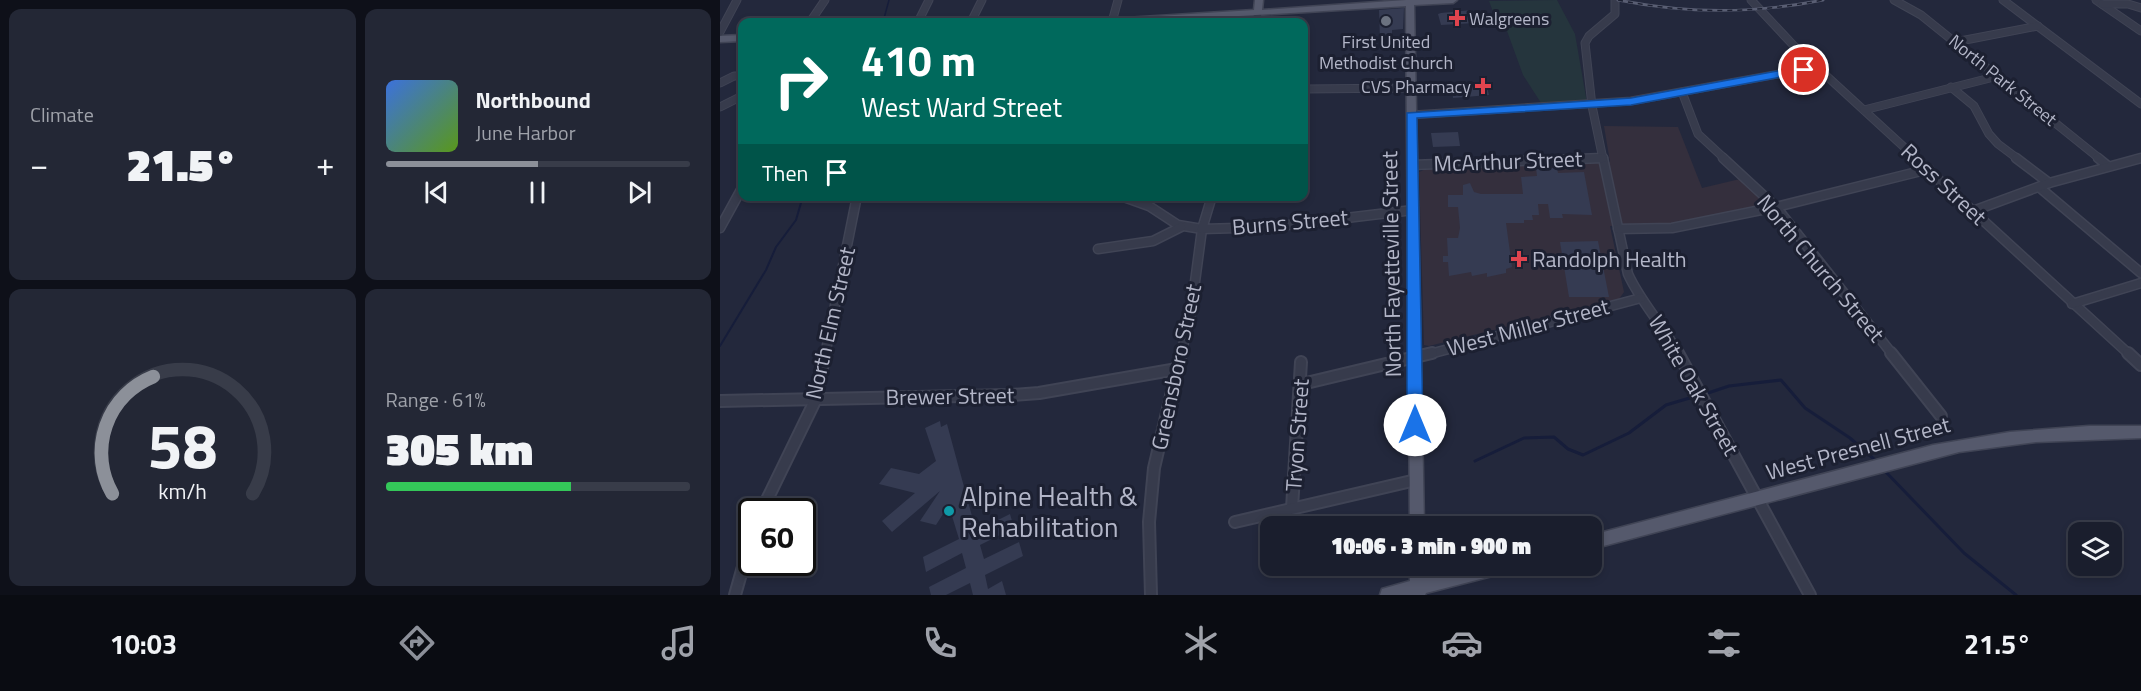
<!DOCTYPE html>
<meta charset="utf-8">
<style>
body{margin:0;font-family:"Titillium Web",sans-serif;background:#232735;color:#f1f3f6;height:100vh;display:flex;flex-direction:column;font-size:22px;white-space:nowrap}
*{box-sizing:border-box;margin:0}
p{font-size:20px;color:#9fa2aa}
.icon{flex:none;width:33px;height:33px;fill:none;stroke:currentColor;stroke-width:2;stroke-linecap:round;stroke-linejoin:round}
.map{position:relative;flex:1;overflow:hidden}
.sheet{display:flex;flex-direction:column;gap:9px;padding:9px;background:#0e1019;width:720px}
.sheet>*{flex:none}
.guide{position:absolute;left:18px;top:18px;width:570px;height:183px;border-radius:12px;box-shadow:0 3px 9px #0003,0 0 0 2px #383c49;background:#00695c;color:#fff;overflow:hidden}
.controls{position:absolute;left:1348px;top:522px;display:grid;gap:12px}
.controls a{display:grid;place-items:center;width:54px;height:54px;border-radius:12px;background:#1a1e2d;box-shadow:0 3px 9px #0003,0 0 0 2px #383c49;font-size:30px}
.speed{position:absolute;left:18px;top:498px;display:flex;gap:12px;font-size:30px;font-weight:700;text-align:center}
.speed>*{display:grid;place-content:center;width:78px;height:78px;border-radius:50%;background:#1a1e2d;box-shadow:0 3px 9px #0003,0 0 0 2px #383c49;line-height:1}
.speed .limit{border:3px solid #111;border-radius:9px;background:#fff;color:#111}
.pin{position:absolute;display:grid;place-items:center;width:51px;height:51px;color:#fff;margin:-26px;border:3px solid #fff;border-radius:50%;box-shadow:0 2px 6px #0007}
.me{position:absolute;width:66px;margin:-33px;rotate:0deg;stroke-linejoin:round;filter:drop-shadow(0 0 4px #0008)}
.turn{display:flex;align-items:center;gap:21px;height:126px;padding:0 24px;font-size:27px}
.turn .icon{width:78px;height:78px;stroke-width:2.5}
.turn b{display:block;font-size:42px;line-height:51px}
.then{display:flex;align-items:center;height:57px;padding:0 24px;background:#0003;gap:12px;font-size:22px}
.big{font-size:45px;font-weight:800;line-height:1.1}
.sheet .tile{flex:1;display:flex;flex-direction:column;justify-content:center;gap:9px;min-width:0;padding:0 21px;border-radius:12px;background:#232735}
.sheet .dial{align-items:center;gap:0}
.dial svg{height:156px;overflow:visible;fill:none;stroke:#383c49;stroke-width:7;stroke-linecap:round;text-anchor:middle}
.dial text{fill:#f1f3f6;stroke:none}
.song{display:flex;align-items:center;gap:18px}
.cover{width:72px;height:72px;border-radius:9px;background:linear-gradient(135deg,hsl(220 70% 55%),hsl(90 70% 35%))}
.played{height:6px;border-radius:3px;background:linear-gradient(90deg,#8c9099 50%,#383c49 50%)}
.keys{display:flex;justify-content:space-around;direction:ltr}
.heat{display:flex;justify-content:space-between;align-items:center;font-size:33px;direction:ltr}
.charge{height:9px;border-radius:4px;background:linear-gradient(90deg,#34c759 61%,#383c49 0)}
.sheet .tiles{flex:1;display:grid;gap:9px;grid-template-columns:repeat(2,1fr)}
.trip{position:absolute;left:540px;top:516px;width:342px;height:60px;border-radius:12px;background:#1a1e2d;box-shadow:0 3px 9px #0003,0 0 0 2px #383c49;font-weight:800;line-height:60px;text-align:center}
.menu{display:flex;height:96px;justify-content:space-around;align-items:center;background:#0a0c12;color:#9fa2aa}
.menu .icon{width:42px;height:42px}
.menu .selected{color:#8c9099}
.menu b{font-size:27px;color:#f1f3f6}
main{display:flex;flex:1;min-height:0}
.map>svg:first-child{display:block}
</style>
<main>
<section class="sheet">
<div class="tiles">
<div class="tile"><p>Climate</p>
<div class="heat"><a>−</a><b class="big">21.5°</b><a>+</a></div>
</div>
<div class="tile">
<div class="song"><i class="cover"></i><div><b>Northbound</b><p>June Harbor</p></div></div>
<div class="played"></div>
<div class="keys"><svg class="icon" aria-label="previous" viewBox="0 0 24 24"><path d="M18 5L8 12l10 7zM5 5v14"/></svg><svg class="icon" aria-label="pause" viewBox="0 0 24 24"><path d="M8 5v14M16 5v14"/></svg><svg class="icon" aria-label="next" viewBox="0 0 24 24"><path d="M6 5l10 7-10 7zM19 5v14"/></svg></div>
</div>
<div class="tile dial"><svg viewBox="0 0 100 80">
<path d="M14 69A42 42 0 1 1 86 69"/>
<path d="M14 69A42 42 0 0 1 35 9" stroke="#8c9099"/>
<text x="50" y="56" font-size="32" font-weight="700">58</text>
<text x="50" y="72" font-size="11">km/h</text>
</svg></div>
<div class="tile"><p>Range · 61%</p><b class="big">305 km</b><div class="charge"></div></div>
</div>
</section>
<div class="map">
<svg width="1421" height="595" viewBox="0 0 1421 595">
<rect width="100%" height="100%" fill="#23283c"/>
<path fill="#342f3d" d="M884 126 958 127 982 188 1020 179 1042 199 1044 205 944 225 890 226 904 292 899 299 709 346 704 345 699 172 706 169 890 162Z"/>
<path fill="#25353d" d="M837 0 855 34 867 103 823 106 803 75 783 20H776L769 1Z"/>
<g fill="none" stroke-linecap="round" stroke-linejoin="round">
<path stroke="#161d3a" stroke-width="1.5" d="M163 22 169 0"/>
<path stroke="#161d3a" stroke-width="2" d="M0 346 46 270 56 247 76 220 83 196"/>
<g stroke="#161d3a" stroke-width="3">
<path d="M988 393 1009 386 1061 380 1085 408 1130 438 1155 460"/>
<path d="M755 461 804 438 834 437 848 449 863 455 909 433 946 405 973 397"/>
<path d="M1163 469 1244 553 1296 595"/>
</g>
</g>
<g fill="#353b52">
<path d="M684 8 683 29 672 30V40L660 41 659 10Z"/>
<path d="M752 10 755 23 721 25 718 14 721 13Z"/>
<path d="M766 83 769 95 733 98 732 85Z"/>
<path d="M738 132 740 146 713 147 711 133Z"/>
<path d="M816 168H837L838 173 864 172 872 215 842 214 843 218H830L828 204H818L819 215H812L813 220H804V223H786L792 267 786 269V273L767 277V273L752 276 751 272 729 276 728 262H723V256H728L727 238H738L740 228 738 207H728V195H743V185L750 183 754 192 761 194H803L801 177 817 176Z"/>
<path d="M878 241 889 297H849L840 242Z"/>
<path d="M220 421 221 427 227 424 256 531 290 514 294 528 260 545 264 559 299 542 303 556 265 575 268 589 282 581 286 595H253L250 583 226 595H211L209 587 246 568 242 553 206 572 203 557 239 539 232 516 223 514 216 525 200 521 220 491 172 532 162 521 195 493 159 484 171 468 199 474 216 461 205 428Z"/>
</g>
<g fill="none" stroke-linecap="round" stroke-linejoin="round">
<defs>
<g id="minor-far2">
<path d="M1031 0 1075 47 1197 159"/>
<path d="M1174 0 1201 15 1380 159"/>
<path d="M1283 0 1421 104"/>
<path d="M1376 0 1421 31"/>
<path d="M1382 4H1408L1421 8"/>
<path d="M90 22 105 0"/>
<path d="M198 22 209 0"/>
<path d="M251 22 262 0"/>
<path d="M392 22 398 0"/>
<path d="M536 22 538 13"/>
<path d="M0 32 17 0"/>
<path d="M1235 42 1318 26"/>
<path d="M0 83 14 76H22"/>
<path d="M1231 87 1254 106 1269 134 1278 144 1298 159"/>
<path d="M584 89 690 88"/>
<path d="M962 92 978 134 1005 159"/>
<path d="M0 107 22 96"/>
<path d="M1144 110 1278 76"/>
<path d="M691 115 911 101 1097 67"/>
<path d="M849 159 883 158"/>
<path d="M883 159 872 106 865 43 869 36 895 14V0"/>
<path d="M1416 159 1421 158"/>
</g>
<g id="minor-far1">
<path d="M883 158 908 274C921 303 944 326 959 355"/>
<path d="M1003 158 1056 207 1173 355"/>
<path d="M1195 158 1410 355"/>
<path d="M1296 158 1329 183"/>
<path d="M1378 158 1388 166"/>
<path d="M692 165 883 158"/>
<path d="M1319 187 1421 273"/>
<path d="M401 196 429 206 458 225 482 229 471 312 461 355"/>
<path d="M492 196 482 229 551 227 693 210"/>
<path d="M1253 211 1329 183 1421 158"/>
<path d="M0 228 22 188"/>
<path d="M898 229 952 228 1056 207 1209 169"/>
<path d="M378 249 433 241 461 227"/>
<path d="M1352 304 1421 283"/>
<path d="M105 355 137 196"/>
<path d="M706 355 921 298"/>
</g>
<g id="minor">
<path d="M958 353 1090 595"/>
<path d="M1171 353 1221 416"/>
<path d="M1408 353 1421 365"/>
<path d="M582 384 712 353"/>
<path d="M0 401 291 395 319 393 457 369"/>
<path d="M572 508 581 362"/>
<path d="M41 512 96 399 105 353"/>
<path d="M515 522 696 480"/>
<path d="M15 595 32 535"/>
<path d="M431 595 429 522 434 468 461 353"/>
</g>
<g id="major">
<path d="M535 0H543L542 10 686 0H737L733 3 694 5 704 526H690L686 6 422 22H386L390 19 534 10Z"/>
<path d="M22 35V41L0 42V36Z"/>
<path d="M1369 426H1421V438L1316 442 1239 452 872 549V535L1213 445 1290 432Z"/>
<path d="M690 566H705L706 577 752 566H788L785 571 780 574 706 593 705 595H660L662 589 690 581Z"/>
</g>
</defs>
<use href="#minor-far2" stroke="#404455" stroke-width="9"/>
<use href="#minor-far1" stroke="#404455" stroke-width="11"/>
<use href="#minor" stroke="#404455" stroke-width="14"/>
<use href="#major" stroke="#404455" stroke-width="3"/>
<use href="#minor-far2" stroke="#373b4c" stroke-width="7"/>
<use href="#minor-far1" stroke="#373b4c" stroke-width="8"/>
<use href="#minor" stroke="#373b4c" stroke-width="10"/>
<use href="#major" fill="#55596c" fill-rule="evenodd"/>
<defs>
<path id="rail" d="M898 0C968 14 1033 14 1103 0"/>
</defs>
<use href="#rail" stroke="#595e73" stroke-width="3"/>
<use href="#rail" stroke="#1c2031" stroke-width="1.5" stroke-dasharray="5" stroke-linecap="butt"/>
</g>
<path fill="#1a73e8" stroke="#114b97" stroke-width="1.5" d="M1084 66 1089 70 1088 72 911 105 697 118 703 425 701 429H690L687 425V113L911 98Z"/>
<g fill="#e0444e" stroke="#1c2031" stroke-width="2">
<path d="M734 9h6v6h6v6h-6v6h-6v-6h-6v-6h6z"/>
<path d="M760 77h6v6h6v6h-6v6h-6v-6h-6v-6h6z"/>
<path d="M796 250h6v6h6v6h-6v6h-6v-6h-6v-6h6z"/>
</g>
<circle fill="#6b7280" stroke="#1c2031" stroke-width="2" cx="666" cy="21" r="6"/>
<circle fill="#0f9aa8" stroke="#1c2031" stroke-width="2" cx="229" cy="511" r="6"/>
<g text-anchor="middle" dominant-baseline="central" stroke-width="6" stroke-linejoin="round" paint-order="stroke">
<g font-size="18" fill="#b3b6c8" stroke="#1c2031" text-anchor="start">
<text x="749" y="18">Walgreens</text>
<text x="666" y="41" text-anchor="middle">First United<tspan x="666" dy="21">Methodist Church</tspan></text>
<text x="751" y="86" text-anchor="end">CVS Pharmacy</text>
</g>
<g font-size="18" fill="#b3b6c8" stroke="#1c2031">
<text transform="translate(1283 80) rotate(39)">North Park Street</text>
</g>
<g font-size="22" fill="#b3b6c8" stroke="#1c2031">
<text transform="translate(788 161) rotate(-2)">McArthur Street</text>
<text transform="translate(1224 184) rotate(43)">Ross Street</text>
<text transform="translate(570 222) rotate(-5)">Burns Street</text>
<text transform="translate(671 264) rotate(-91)">North Fayetteville Street</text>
<text transform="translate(1101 268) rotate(50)">North Church Street</text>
<text transform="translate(110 323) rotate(-77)">North Elm Street</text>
<text transform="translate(808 327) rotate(-15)">West Miller Street</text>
<text transform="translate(456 367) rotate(-78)">Greensboro Street</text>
<text transform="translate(974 385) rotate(60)">White Oak Street</text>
<text transform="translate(230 396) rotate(-1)">Brewer Street</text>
<text transform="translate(577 435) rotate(-86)">Tryon Street</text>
<text transform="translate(1138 448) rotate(-15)">West Presnell Street</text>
</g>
<g font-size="22" fill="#b3b6c8" stroke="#1c2031" text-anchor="start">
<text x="812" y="259">Randolph Health</text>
</g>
<g font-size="27" fill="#b3b6c8" stroke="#1c2031" text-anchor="start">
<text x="241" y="495">Alpine Health &amp;<tspan x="241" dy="31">Rehabilitation</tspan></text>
</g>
</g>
</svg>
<div class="controls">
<a><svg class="icon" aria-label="layers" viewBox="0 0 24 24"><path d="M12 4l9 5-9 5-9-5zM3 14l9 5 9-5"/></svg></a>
</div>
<div class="speed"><div class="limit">60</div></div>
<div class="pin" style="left:1084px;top:70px;background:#d93025"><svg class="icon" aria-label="arrive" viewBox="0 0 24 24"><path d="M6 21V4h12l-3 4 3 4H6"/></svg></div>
<svg class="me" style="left:695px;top:425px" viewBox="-20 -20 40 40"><circle r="19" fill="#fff"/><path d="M0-13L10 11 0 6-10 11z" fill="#1a73e8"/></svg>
<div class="trip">10:06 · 3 min · 900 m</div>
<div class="guide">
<div class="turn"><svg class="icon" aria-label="right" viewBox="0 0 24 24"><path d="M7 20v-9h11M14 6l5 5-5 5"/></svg><div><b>410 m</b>West Ward Street</div></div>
<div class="then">Then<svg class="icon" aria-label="arrive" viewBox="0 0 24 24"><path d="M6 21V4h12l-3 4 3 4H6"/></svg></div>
</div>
</div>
</main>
<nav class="menu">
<b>10:03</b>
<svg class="icon selected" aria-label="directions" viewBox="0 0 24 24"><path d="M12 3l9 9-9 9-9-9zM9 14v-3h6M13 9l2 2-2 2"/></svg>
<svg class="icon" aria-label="music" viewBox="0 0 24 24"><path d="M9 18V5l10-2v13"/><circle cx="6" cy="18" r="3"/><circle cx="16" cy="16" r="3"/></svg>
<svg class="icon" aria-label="phone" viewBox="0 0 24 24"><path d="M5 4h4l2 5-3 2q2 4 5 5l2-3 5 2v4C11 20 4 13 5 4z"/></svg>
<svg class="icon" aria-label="climate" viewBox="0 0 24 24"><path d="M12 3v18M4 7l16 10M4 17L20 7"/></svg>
<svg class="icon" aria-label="car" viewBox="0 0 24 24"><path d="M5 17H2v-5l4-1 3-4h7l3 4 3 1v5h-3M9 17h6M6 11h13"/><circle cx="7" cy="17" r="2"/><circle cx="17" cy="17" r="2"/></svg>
<svg class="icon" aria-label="filters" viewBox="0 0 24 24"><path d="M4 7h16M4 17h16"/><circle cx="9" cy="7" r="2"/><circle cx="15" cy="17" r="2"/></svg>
<b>21.5°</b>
</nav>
